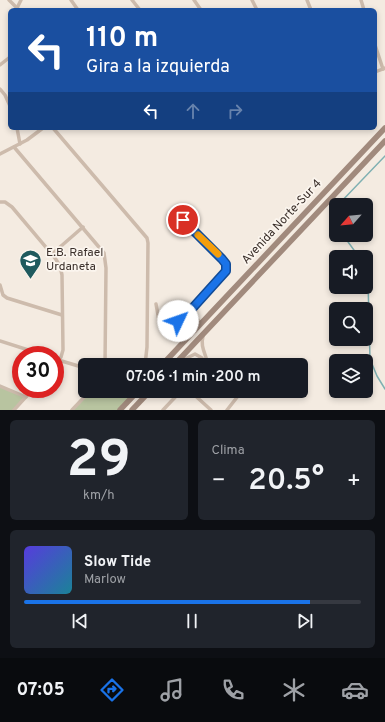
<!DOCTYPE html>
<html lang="es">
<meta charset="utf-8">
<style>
body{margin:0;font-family:Overpass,sans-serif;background:#20242c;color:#f1f3f6;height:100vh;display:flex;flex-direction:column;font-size:15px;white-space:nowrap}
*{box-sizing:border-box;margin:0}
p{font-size:13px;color:#9ea1a6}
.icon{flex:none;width:22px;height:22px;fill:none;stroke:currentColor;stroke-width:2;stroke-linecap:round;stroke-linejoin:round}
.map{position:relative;height:410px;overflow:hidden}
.drawer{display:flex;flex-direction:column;gap:10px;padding:10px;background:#0d0f14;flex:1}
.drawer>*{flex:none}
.top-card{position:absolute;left:8px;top:8px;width:369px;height:122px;border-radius:6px;box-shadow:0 2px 6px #0003;background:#1a4fa0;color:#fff;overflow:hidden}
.needle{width:26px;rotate:243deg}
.controls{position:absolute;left:329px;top:198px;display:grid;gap:8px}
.controls a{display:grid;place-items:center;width:44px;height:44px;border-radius:6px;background:#171b24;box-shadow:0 2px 6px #0003;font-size:20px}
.speed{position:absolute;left:12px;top:346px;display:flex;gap:8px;font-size:20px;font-weight:700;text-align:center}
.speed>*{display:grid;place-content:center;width:52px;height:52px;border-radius:50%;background:#171b24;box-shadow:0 2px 6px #0003;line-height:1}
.speed .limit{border:6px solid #d22;background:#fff;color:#111}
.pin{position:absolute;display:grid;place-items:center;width:34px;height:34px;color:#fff;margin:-17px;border:2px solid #fff;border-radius:50%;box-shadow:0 1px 4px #0007}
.me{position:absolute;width:44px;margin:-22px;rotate:48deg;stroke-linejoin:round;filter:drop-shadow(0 0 3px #0008)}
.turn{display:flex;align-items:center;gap:14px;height:84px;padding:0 12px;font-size:18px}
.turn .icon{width:52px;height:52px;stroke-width:2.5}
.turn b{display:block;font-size:28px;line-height:34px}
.lanes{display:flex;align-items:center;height:38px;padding:0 12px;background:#0003;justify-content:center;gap:20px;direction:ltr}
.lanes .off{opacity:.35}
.big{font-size:30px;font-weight:600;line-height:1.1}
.drawer .card{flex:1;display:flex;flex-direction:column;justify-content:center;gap:6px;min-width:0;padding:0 14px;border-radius:6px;background:#20242c}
.drawer .dial{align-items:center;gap:0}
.dial b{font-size:52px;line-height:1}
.song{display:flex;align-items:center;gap:12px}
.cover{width:48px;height:48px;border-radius:6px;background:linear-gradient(135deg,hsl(250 70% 55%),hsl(190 70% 35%))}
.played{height:4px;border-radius:2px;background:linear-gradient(90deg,#1a73e8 85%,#363941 85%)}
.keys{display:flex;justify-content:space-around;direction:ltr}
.heat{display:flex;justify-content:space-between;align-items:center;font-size:22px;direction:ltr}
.drawer .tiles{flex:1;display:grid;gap:10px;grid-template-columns:1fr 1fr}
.card:last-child{grid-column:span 2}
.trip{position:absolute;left:78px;top:358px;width:230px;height:40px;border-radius:6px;background:#171b24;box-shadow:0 2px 6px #0003;font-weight:600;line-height:40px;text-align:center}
.dock{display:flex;height:64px;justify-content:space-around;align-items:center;background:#090b0e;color:#9ea1a6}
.dock .icon{width:28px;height:28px}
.dock .selected{color:#1a73e8}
.dock b{font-size:18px;color:#f1f3f6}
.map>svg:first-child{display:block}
</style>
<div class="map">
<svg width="385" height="410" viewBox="0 0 385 410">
<rect width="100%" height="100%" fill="#f4ebe1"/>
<g fill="#b8c4a0">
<path d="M0 386 26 397 14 410H0Z"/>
<path d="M90 391H138L120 410H72Z"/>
</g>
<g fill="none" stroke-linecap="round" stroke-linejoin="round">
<g stroke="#7fb0b2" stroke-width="1.5">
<path d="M338 205 385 156"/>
<path d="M336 207C332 213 332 220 336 226"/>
<path d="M343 235 359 257"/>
<path d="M366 273 368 282 370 359 377 376 385 389"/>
</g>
<g stroke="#cdbbac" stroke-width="3.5">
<path d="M9 0 19 10"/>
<path d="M71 0 78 10"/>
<path d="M132 0 140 10"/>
<path d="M194 0 201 10"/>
<path d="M252 0 257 10"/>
<path d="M307 0 311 10"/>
<path d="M361 0 364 10"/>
<path d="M17 8 21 0"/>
<path d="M375 45 383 69"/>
<path d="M0 65 10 57"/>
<path d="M375 72 385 68"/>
<path d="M0 89 5 95 10 106"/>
<path d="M17 128 20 144"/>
<path d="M53 128 147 238 148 243 147 347 145 365"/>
<path d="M14 147 104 253 106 268 105 365"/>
<path d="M0 154 27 140 43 128"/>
<path d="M0 202H5L12 207 55 258 60 266 62 275 63 350 61 357 55 366"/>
<path d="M52 254 83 227"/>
<path d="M0 285 3 295 7 298 62 315"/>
<path d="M156 304 160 326 167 330 189 312 226 271V264L222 259 183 220"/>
<path d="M189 312 201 323"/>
<path d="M203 336C200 348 206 353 208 365"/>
<path d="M0 341 44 355"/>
<path d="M55 359 85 368"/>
<path d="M179 362 195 354 202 358 204 365"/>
<path d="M0 386 26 397"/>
<path d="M190 391 211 410"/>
<path d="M14 410 33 389"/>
<path d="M72 410 90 391"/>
<path d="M163 410 181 391"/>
<path d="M227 410 238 396 233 391"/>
</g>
<g stroke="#a18a7d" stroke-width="5.5">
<path d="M162 365 385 128"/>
<path d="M174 365 385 141"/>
<path d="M120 410 138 391"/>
<path d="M132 410 150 391"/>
</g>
</g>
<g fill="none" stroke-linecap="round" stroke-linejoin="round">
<defs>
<path id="route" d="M178 321 189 312 226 271V264L222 259 183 220"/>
</defs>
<use href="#route" stroke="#114b97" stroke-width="10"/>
<use href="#route" stroke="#1a73e8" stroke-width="7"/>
<path stroke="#f59e0b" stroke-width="7" d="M198 235 218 254"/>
</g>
<defs>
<symbol id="school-pin" viewBox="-11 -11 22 30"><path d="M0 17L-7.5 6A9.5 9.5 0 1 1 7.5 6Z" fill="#1f5a5e" stroke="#fbf5ee"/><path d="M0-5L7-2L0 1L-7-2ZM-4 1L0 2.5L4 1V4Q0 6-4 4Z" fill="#fff"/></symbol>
</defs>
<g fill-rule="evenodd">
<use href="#school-pin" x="18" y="248" width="25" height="34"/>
</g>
<g text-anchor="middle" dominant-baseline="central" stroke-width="3.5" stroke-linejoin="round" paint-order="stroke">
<g font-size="12" fill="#3b302b" stroke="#fbf5ee">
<text transform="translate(282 222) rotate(-47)">Avenida Norte-Sur 4</text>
</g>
<g font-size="12" fill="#3b302b" stroke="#fbf5ee" text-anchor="start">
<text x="46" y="253">E.B. Rafael<tspan x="46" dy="14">Urdaneta</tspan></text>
</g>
</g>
</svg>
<div class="controls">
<a><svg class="needle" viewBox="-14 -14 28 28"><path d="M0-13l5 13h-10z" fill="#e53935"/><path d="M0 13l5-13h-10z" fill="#9ea1a6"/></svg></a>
<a><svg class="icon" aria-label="sound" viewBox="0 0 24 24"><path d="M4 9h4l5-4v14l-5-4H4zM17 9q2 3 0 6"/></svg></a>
<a><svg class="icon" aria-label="search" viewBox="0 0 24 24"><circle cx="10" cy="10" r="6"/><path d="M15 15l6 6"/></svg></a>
<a><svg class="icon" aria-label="layers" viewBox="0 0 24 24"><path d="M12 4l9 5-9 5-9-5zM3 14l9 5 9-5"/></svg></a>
</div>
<div class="speed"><div class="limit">30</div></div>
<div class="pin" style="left:183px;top:220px;background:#d93025"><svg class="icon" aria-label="arrive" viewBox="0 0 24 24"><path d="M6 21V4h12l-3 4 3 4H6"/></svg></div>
<svg class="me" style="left:178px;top:321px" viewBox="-20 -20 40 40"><circle r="19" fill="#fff"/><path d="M0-13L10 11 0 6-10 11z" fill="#1a73e8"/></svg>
<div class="trip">07:06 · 1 min · 200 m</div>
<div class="top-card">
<div class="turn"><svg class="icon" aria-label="left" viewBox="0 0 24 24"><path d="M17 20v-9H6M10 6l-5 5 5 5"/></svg><div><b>110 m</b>Gira a la izquierda</div></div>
<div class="lanes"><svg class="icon" aria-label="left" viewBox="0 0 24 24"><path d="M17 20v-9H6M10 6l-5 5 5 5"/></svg><svg class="icon off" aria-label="ahead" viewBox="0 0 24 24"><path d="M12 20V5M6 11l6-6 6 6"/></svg><svg class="icon off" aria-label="right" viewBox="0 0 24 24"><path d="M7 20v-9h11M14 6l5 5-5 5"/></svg></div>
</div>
</div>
<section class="drawer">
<div class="tiles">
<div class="card dial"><b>29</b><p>km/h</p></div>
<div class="card"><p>Clima</p>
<div class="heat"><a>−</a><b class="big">20.5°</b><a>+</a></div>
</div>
<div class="card">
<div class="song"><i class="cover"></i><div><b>Slow Tide</b><p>Marlow</p></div></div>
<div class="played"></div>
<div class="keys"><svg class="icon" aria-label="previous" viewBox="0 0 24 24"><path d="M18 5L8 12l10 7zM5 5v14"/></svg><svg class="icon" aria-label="pause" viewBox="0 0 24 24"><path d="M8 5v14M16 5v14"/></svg><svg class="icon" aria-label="next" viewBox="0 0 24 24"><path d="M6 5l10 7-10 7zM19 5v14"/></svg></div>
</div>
</div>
</section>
<nav class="dock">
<b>07:05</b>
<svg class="icon selected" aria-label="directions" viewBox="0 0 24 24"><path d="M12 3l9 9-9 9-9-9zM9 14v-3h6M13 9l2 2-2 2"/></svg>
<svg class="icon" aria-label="music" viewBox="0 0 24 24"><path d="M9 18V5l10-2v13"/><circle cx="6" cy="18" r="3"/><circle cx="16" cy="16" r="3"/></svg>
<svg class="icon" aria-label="phone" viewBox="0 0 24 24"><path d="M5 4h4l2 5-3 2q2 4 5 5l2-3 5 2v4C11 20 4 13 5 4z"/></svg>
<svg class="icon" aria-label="climate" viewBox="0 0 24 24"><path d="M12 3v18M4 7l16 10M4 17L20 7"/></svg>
<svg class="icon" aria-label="car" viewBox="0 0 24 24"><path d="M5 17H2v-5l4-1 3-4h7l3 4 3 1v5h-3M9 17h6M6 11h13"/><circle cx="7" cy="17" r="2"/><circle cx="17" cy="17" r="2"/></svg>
</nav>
